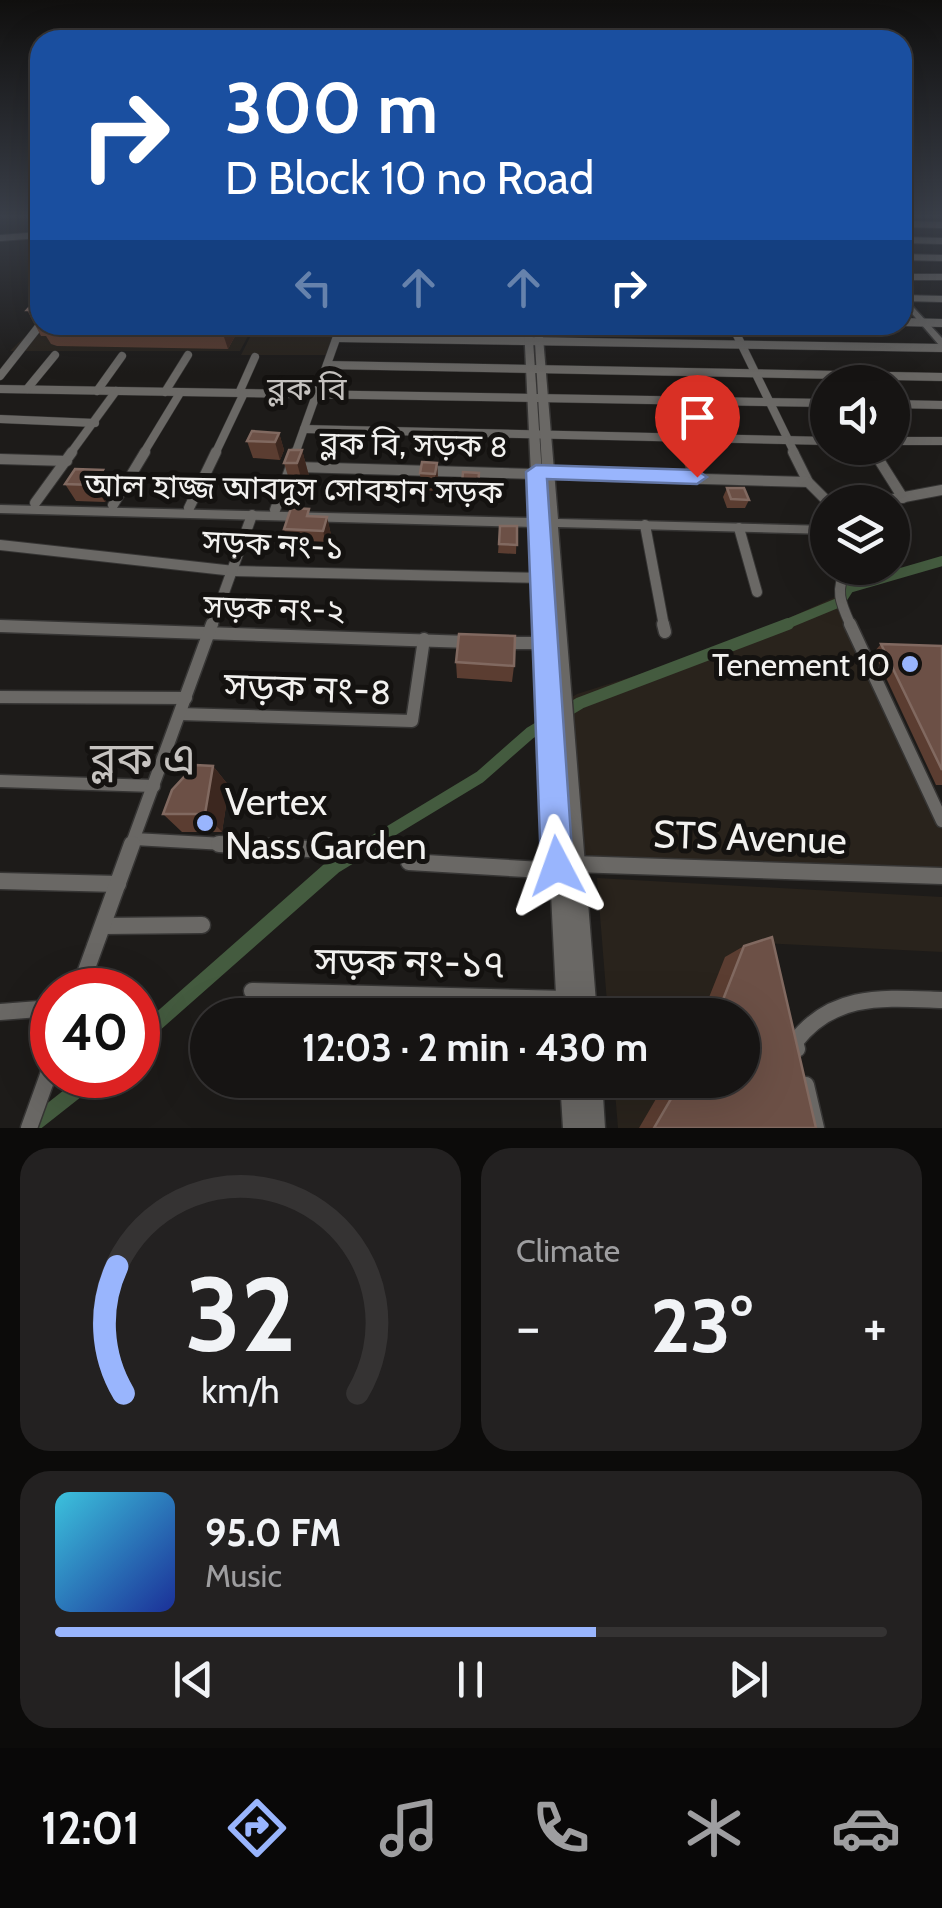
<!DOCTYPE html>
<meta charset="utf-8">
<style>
body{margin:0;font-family:Cabin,"Noto Sans Bengali",sans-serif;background:#232121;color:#f1f3f6;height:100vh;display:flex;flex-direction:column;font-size:38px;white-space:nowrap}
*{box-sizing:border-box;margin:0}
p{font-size:32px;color:#9e9ea0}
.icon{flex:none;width:55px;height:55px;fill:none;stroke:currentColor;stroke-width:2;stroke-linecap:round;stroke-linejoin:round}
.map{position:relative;height:1128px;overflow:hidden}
.drawer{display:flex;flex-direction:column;gap:20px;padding:20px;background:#0c0b0a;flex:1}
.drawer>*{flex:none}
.banner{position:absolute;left:30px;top:30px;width:882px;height:305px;border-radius:30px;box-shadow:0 10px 40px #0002,0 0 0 2px #353333;background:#1a4fa0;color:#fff;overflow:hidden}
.fabs{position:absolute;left:810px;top:365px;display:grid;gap:20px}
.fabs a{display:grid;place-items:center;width:100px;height:100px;border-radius:50%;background:#161413;box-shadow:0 10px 40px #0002,0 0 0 2px #353333;font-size:50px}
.speed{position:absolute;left:30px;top:968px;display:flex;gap:20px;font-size:50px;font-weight:700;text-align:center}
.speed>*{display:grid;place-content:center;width:130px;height:130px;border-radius:50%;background:#161413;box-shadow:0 10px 40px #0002,0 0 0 2px #353333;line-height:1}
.speed .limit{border:15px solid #d22;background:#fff;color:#111}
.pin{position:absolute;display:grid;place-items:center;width:85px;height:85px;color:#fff;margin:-102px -42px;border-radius:50% 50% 50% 0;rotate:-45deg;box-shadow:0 0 10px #0007}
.pin .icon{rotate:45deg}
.me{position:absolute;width:110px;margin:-55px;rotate:356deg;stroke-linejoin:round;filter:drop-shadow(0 0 8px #0008)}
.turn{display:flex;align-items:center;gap:35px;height:210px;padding:0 30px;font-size:45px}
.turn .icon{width:130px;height:130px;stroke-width:2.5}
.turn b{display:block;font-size:70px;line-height:85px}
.lanes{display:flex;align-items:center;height:95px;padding:0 30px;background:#0003;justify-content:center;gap:50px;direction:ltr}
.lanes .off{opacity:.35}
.big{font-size:75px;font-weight:700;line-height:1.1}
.drawer .tile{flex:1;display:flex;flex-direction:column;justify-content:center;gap:15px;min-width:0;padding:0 35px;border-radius:30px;background:#232121}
.drawer .dial{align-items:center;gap:0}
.dial svg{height:260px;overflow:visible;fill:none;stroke:#353333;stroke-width:7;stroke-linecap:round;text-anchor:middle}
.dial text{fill:#f1f3f6;stroke:none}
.song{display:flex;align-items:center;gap:30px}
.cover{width:120px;height:120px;border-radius:15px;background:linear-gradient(135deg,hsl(190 70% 55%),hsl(230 70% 35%))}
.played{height:10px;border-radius:5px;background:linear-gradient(90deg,#99b5fd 65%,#353333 65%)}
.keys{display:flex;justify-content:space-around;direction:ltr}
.heat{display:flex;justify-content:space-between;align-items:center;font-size:55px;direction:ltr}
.drawer .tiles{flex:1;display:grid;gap:20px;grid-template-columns:1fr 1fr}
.tile:last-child{grid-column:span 2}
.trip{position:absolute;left:190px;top:998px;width:570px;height:100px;border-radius:50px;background:#161413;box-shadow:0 10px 40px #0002,0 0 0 2px #353333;font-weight:700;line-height:100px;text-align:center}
.tabs{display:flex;height:160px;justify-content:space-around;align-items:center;background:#090808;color:#9e9ea0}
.tabs .icon{width:70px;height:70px}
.tabs .current{color:#99b5fd}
.tabs b{font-size:45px;color:#f1f3f6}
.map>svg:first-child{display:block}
</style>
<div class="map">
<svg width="942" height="1128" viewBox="0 0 942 1128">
<rect width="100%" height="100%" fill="#1d1b19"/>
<g fill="#29231c">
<path d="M40 322V325H254L240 351H10Z"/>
<path d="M256 325H337L326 355H241Z"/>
<path d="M837 596 942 819V876L562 858 549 711 577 694 723 648Z"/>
<path d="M597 878 942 897V952L762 943 806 1128H618L614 1080H742V1015H608Z"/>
</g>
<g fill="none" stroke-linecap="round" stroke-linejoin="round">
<path stroke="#445b3f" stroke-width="10" d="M782 626 840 602 849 588 942 561"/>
<path stroke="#445b3f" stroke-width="12" d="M366 846 480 777 530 733 580 703 788 624"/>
<g stroke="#445b3f" stroke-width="16">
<path d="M138 1039 334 866 370 844"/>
<path d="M30 1127 96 1075"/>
</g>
<defs>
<g id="minor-far4">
<path d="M902 224 942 225"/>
<path d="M0 238 40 235"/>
<path d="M902 240 942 241"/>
<path d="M902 257 942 258"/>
<path d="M902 277H942"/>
<path d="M902 298 942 299"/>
</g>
<g id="minor-far3">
<path d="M902 322 942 323"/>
<path d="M732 325 795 454"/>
<path d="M337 338 942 348"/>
<path d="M327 365 942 377"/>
<path d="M0 376 40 325"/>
<path d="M0 389 828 403"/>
<path d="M27 389 55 355"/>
<path d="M97 391 122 356"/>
<path d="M165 392 188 355"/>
<path d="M239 393 255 357"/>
<path d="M892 404 942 405"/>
<path d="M0 419 95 423"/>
<path d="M304 429 828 441"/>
<path d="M892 441H942"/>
<path d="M872 448 876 454"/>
<path d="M70 454 116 391"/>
<path d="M143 454 180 393"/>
<path d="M215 454 244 393"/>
<path d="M295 454 341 325"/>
</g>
<g id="minor-far2">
<path d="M793 452 808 482 828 502"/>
<path d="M874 452 903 498"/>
<path d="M0 459 67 461"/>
<path d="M297 467 808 482"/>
<path d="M878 502 942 490"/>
<path d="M35 503 72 452"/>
<path d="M113 505 145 452"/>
<path d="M189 508 216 452"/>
<path d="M275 510 296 452"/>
<path d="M645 525 664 626"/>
<path d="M739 528 757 592"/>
<path d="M0 545 234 571 544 578"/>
<path d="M847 568C834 590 841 604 851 626"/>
<path d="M212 626 252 515"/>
</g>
<g id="minor-far1">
<path d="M663 624 665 632"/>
<path d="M850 624 942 821"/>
<path d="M0 626 469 642"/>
<path d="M506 643H546"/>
<path d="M0 697 186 698"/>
<path d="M180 714 412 721 424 639"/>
<path d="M0 781 154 786"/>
<path d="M134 839 262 846"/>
<path d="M131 846 212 624"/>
</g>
<g id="minor">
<path d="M219 844 308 849"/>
<path d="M409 862 559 871"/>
<path d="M573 864 942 876"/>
<path d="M0 881 118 884"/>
<path d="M103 926 202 925"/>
<path d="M79 990 132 844"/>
<path d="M252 991 565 999"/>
<path d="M0 1012 52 1008"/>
<path d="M797 1049 795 1042C833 992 885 998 942 1000"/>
<path d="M806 1085 816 1128"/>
<path d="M29 1128 52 1064"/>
</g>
<g id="tertiary">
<path d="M902 295 942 338V346L939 345 902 302Z"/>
<path d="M524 325H532L545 519 534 325H542L558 519 828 526V534L558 527 597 1015H557L533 527 0 513V505L533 518ZM545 527H546L569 887Z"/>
<path d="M560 1080H602L605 1128H563Z"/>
</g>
</defs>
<use href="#minor-far4" stroke="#363534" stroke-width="8"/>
<use href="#minor-far3" stroke="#363534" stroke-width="9"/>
<use href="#minor-far2" stroke="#363534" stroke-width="12"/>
<use href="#minor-far1" stroke="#363534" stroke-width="15"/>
<use href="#minor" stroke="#363534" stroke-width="19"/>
<use href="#tertiary" stroke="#363534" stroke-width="3"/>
<use href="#minor-far4" stroke="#6a6865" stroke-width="6"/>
<use href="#minor-far3" stroke="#6a6865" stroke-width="8"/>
<use href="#minor-far2" stroke="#6a6865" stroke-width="10"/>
<use href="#minor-far1" stroke="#6a6865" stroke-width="12"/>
<use href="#minor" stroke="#6a6865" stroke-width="16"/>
<use href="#tertiary" fill="#6a6865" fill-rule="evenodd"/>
</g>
<g fill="#5b3d31">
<path d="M40 296V325H241L228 349 57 346 51 344 46 336H41L27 310Z"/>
<path d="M279 433 284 450 280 460 253 458 247 441Z"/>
<path d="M691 433 710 444 701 470H686L683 459Z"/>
<path d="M302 450 309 476 304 489H292L284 463Z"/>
<path d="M437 463 438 480 436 491 421 490 420 473Z"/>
<path d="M103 470 113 488 105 502 76 501 65 484Z"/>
<path d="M479 473 478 492H462V483Z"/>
<path d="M727 488 749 500 745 508H727L723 497Z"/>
<path d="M311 517H327L331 535 327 548 289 546 284 529Z"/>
<path d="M500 526H517L516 554 498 553Z"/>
<path d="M881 644 942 646V785H936L874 652Z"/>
<path d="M456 662 514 666 512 682 457 678Z"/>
<path d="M213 766 229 786 222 832H182L163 814Z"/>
<path d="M744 946 816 1128H639L667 1080H742V1015H702L725 957Z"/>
</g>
<g fill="#3c271f">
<path d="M220 325H241L228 349Z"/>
<path d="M279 433 284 450 280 460 275 442Z"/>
<path d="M302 450 309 476 304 489 297 463Z"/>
<path d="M437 463 438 480 436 491 435 474Z"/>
<path d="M103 470 113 488 105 502 94 485Z"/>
<path d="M327 517 331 535 327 548 323 531Z"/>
<path d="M213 766 229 786 222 832 205 814Z"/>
</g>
<g fill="#6c5046" stroke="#816960" stroke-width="2.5">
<path d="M40 296V310H27Z"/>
<path d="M252 431 279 433 275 442 247 441Z"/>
<path d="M691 433H707L710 444H694Z"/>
<path d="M289 450H302L297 463H284Z"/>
<path d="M422 462 437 463 435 474 420 473Z"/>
<path d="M75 469 103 470 94 485 65 484Z"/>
<path d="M463 472 479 473 478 484 462 483Z"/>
<path d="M727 488H744L749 500 731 499Z"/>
<path d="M291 508 309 509 307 516 327 517 323 531 284 529Z"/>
<path d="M500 526H517V545L499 544Z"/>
<path d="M459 634 515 636 514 666 456 662Z"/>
<path d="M881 644 942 646V770Z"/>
<path d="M195 765 213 766 205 814H163L172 790Z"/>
<path d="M772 937 816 1128H654L682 1080H742V1015H717L744 946Z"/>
</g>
<linearGradient id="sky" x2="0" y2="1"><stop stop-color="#100f0e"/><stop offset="0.58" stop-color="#3a3f49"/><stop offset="1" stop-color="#3a3f49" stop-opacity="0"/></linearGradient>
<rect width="942" height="373" fill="url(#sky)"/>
<path fill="#99b5fd" stroke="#6376a4" stroke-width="2.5" d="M536 465 697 470 707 477 697 484 547 479 573 866 568 877 557 882 545 877 541 866 526 472Z"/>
<g fill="#99b5fd" stroke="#141210" stroke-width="4">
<circle cx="910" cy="664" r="10"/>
<circle cx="205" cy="823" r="10"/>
</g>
<g text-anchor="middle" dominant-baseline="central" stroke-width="10" stroke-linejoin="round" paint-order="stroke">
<g font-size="32" fill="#c6c3c0" stroke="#141210">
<text x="307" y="388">ব্লক বি</text>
</g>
<g font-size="32" fill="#f2f1ef" stroke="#141210">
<text transform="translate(414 444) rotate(1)">ব্লক বি, সড়ক ৪</text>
<text transform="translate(294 488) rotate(1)">আল হাজ্জ আবদুস সোবহান সড়ক</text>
<text transform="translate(273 544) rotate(3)">সড়ক নং-১</text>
<text transform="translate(274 608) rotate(2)">সড়ক নং-২</text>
</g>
<g font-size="32" fill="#f2f1ef" stroke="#141210" text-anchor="end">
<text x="890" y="664">Tenement 10</text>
</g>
<g font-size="38" fill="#f2f1ef" stroke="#141210">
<text transform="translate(308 688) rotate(2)">সড়ক নং-৪</text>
<text transform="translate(750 837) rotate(2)">STS Avenue</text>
<text transform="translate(410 962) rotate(1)">সড়ক নং-১৭</text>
</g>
<g font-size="38" fill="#f2f1ef" stroke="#141210" text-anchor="start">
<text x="225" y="801">Vertex<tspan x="225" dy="44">Nass Garden</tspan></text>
</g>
<g font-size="45" fill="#c6c3c0" stroke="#141210">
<text x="143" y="758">ব্লক এ</text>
</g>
</g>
</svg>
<div class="fabs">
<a><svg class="icon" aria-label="sound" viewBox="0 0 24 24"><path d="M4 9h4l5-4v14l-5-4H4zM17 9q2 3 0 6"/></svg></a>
<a><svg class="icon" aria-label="layers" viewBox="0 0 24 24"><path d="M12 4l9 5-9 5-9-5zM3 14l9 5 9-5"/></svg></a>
</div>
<div class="speed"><div class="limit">40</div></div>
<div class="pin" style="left:697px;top:477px;background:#d93025"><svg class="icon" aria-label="arrive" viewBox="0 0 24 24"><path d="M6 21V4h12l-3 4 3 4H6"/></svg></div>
<svg class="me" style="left:557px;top:866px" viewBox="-20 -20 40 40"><path d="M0-17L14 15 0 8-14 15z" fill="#99b5fd" stroke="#fff" stroke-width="4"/></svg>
<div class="trip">12:03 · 2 min · 430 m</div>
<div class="banner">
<div class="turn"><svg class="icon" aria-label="right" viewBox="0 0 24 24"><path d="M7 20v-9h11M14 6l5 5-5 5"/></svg><div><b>300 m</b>D Block 10 no Road</div></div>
<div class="lanes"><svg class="icon off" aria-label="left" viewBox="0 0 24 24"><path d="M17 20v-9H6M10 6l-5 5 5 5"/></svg><svg class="icon off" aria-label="ahead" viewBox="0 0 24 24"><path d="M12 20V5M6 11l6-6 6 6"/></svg><svg class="icon off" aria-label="ahead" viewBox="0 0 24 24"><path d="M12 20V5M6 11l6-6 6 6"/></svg><svg class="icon" aria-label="right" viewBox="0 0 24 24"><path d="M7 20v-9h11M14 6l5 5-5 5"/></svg></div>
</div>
</div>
<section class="drawer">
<div class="tiles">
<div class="tile dial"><svg viewBox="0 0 100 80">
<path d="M14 69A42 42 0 1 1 86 69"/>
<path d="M14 69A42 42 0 0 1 12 30" stroke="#99b5fd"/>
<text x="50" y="56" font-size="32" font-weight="700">32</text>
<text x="50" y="72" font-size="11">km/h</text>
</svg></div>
<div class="tile"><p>Climate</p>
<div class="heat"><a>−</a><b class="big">23°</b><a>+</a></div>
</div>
<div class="tile">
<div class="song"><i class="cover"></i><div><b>95.0 FM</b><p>Music</p></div></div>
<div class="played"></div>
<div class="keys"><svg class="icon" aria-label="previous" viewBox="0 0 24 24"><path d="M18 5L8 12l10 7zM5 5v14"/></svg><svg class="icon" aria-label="pause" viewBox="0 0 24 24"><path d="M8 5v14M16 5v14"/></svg><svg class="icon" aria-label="next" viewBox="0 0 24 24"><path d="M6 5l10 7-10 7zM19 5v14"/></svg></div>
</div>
</div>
</section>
<nav class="tabs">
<b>12:01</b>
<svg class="icon current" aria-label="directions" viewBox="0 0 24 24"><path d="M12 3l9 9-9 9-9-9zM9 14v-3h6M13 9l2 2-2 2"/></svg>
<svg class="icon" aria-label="music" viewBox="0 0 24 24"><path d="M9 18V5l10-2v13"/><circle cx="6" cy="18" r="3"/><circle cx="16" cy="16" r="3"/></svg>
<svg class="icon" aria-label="phone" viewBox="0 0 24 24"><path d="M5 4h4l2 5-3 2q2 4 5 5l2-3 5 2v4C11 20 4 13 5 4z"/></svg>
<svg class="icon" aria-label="climate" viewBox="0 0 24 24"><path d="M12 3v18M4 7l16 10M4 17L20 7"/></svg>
<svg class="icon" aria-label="car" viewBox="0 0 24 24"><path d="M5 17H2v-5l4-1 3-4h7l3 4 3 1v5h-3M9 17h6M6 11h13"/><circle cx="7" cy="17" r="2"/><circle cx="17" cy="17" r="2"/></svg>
</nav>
